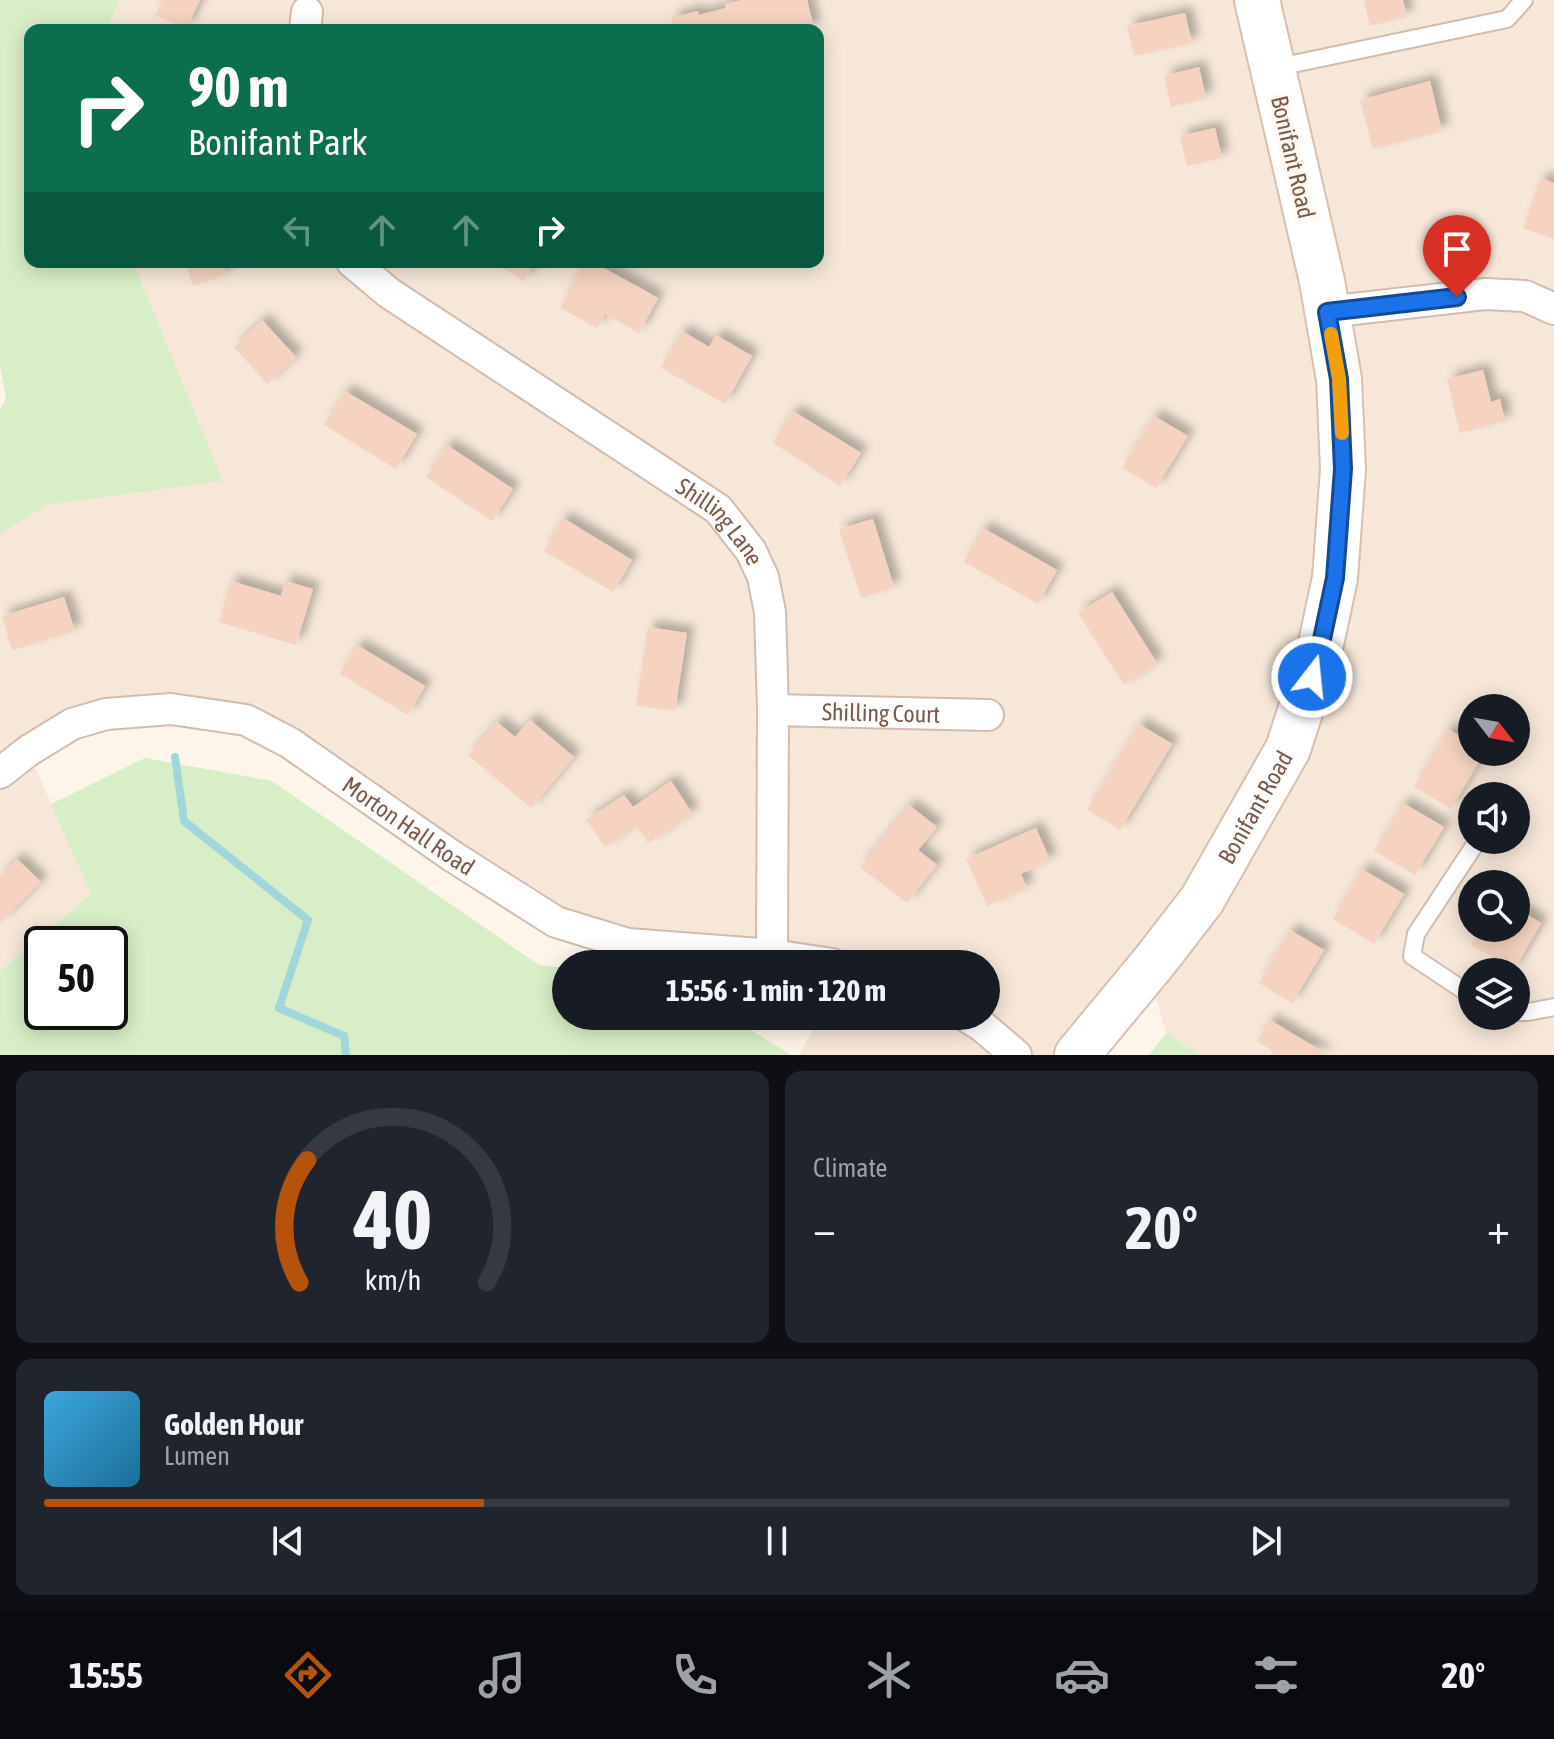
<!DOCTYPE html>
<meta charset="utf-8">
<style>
body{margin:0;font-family:"Asap Condensed",sans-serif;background:#20242c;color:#f1f3f6;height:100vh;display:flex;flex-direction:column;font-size:30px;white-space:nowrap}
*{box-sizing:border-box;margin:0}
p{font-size:26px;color:#9ea1a6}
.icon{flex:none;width:44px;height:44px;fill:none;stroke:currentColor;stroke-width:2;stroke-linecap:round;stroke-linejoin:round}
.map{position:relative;height:1055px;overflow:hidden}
.side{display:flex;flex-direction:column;gap:16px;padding:16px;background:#0d0f14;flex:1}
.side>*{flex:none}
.banner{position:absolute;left:24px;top:24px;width:800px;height:244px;border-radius:16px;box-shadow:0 4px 20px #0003;background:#0b6e4f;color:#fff;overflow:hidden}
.needle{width:52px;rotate:121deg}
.controls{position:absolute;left:1458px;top:694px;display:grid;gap:16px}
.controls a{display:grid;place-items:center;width:72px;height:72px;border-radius:50%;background:#171b24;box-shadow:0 4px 20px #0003;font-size:40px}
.speed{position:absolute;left:24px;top:926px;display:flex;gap:16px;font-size:40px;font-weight:700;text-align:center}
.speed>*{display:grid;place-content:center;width:104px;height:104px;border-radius:50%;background:#171b24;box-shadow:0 4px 20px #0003;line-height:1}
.speed .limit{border:4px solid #111;border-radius:12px;background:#fff;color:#111}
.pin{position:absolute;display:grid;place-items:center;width:68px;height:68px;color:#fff;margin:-82px -34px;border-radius:50% 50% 50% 0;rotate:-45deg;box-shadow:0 0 8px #0007}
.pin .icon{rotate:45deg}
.me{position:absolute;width:88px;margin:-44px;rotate:16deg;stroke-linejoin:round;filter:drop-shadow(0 0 6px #0008)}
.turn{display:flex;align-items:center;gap:28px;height:168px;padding:0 32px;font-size:36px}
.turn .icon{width:104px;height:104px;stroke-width:2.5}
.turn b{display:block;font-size:56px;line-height:68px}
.lanes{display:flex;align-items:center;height:76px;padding:0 32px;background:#0003;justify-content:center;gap:40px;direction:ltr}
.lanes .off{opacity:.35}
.big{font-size:60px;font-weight:700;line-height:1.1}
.side .widget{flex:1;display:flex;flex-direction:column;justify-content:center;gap:12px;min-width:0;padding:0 28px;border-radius:16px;background:#20242c}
.side .dial{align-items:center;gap:0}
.dial svg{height:208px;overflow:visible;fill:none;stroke:#363941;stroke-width:7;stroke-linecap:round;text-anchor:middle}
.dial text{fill:#f1f3f6;stroke:none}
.song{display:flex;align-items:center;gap:24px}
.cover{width:96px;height:96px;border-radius:12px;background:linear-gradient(135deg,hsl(200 70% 55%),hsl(200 70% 35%))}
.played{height:8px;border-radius:4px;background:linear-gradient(90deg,#b45309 30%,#363941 30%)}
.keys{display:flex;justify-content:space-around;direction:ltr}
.heat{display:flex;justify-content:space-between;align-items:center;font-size:44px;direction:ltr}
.side .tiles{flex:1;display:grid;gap:16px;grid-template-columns:1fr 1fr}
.widget:last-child{grid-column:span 2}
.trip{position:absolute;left:552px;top:950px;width:448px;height:80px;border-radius:40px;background:#171b24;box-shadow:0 4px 20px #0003;font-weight:700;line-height:80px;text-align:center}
.tabs{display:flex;height:128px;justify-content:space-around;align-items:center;background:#090b0e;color:#9ea1a6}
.tabs .icon{width:56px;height:56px}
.tabs .current{color:#b45309}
.tabs b{font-size:36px;color:#f1f3f6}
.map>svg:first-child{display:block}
</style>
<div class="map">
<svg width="1554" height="1055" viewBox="0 0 1554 1055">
<defs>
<filter id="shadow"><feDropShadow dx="7" dy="-7" stdDeviation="4" flood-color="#0004"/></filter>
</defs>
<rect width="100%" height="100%" fill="#fef5ea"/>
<path fill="#f6e7d8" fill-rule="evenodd" d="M120 0H1554V1055H1200L1166 1033 1148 971 1077 1055H799L820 1016H986V964H832L556 922 290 743 171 709 28 751 91 894 0 971V534L47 505 223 481 133 262H818V30H109L110 21ZM1472 708H1516V752H1472ZM1472 796H1516V840H1472ZM1472 884H1516V928H1472ZM1472 972H1516V1016H1472Z"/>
<g fill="#d8eec7" fill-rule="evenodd">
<path d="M0 0H120L110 21 109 30H30V262H133L223 481 47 505 0 534V409L6 399 0 367Z"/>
<path d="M145 758 272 781 539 965 566 968V1016H729L791 1055H0V971L91 894 51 804ZM42 944H110V1012H42Z"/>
<path d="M1166 1033 1200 1055H1149Z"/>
</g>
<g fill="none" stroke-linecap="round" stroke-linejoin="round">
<path stroke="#a2d6dd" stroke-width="8" d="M175 757 184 821 308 920 279 1008 344 1036 346 1055"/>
</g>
<g fill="#f5d3c0" filter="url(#shadow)">
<path d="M163 0H200L186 29 155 15Z"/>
<path d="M742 0H807L814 28 807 30H788V28L782 30H674L671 18 698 11 699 15 726 8 725 4Z"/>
<path d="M1364 0H1403L1407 16 1370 26Z"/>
<path d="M1185 13 1192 43 1134 56 1127 26Z"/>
<path d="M1199 67 1206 98 1171 107 1164 76Z"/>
<path d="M1430 81 1442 131 1373 149 1360 100Z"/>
<path d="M1215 128 1222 158 1187 166 1180 136Z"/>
<path d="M1541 178 1554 183V239L1523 228Z"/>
<path d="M185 262H222L226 274 193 286Z"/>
<path d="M493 262H535L524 281Z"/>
<path d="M585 262H593L658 298 639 333 605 314 597 328 560 308Z"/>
<path d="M262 320 296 357 267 384 234 347Z"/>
<path d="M682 331 709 347 716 335 752 356 725 404 661 368Z"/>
<path d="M1483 370 1491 402 1500 399 1505 421 1460 433 1447 379Z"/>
<path d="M345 391 417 434 396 469 324 425Z"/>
<path d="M793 411 861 453 840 486 773 443Z"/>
<path d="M1154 416 1188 436 1156 488 1122 468Z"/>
<path d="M447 445 513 489 492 521 426 477Z"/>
<path d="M563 518 632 560 613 592 544 551Z"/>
<path d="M873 519 894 587 861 598 839 529Z"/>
<path d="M983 528 1057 570 1038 604 964 562Z"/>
<path d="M231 581 281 596 285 581 313 589 296 645 219 622Z"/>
<path d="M1112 592 1157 663 1124 685 1078 613Z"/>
<path d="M64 597 75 631 12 650 2 616Z"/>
<path d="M648 627 687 633 675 711 636 705Z"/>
<path d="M357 645 425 686 408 715 340 674Z"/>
<path d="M530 720 574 757 531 808 468 755 497 722 515 737Z"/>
<path d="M1139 724 1172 744 1120 830 1087 810Z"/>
<path d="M1448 729 1472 744V752H1485L1451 809 1414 787Z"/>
<path d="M671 781 692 813 648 843 636 825 605 847 586 820 624 795 633 807Z"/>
<path d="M1403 803 1444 827 1415 875 1374 851Z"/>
<path d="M909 805 937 827 918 850 937 865 907 903 860 867Z"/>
<path d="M1036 828 1050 860 1021 874 1027 888 987 906 966 859Z"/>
<path d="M17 859 41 882 0 923V876Z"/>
<path d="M1362 869 1404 894 1374 944 1333 919Z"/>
<path d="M1516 908 1541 923 1514 970 1471 945 1481 928H1516Z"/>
<path d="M1290 930 1324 950 1292 1003 1259 983Z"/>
<path d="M1270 1020 1328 1055H1271L1273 1051 1257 1041Z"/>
</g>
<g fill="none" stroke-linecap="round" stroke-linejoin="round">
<defs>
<g id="service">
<path d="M1274 68 1507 19 1524 0"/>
<path d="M1472 996 1412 956 1416 934 1478 840"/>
<path d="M1516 1012H1528L1554 1007"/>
</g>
<g id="minor">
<path d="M305 30 307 12"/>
<path id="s1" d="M352 262 389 293 718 509 751 551 763 577 770 612 773 710 772 955"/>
<path d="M1327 312 1485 294 1525 296 1554 309"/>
<path id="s2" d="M773 710 988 715"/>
<path id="s3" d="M0 773 28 751 72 724 106 714 171 709 246 720 290 743 452 856 556 922 628 944 772 955 832 964"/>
<path d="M966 1016 982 1026 1016 1055"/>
</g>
<g id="secondary">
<path id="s4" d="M1077 1055 1154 962 1202 900 1288 749 1319 653 1335 578 1343 469 1339 379 1322 281 1257 0"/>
</g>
</defs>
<use href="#service" stroke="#d2bcae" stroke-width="20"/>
<use href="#minor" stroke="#d2bcae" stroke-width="34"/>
<use href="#secondary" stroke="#d8bfae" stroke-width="48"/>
<use href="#service" stroke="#fff" stroke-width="16"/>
<use href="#minor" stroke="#fff" stroke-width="30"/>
<use href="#secondary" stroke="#fff" stroke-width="44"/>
</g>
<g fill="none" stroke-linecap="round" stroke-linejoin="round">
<defs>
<path id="route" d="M1312 677 1319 653 1335 578 1343 469 1339 379 1327 312 1457 297"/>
</defs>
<use href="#route" stroke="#114b97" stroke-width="20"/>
<use href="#route" stroke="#1a73e8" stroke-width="14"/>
<path stroke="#f59e0b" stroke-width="14" d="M1331 334 1339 379 1342 433"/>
</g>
<g text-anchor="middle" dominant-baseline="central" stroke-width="8" stroke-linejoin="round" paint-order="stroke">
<g font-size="24" fill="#7c5a4a" stroke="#fff9f2">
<text transform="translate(1293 157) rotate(77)">Bonifant Road</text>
<text stroke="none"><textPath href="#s1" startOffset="452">Shilling Lane</textPath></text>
<text stroke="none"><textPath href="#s2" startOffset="108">Shilling Court</textPath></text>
<text stroke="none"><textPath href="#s4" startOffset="306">Bonifant Road</textPath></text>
<text stroke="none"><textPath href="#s3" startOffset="458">Morton Hall Road</textPath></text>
</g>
</g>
</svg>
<div class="controls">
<a><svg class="needle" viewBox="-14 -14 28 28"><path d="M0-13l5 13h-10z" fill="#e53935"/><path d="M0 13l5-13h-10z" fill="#9ea1a6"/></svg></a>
<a><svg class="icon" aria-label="sound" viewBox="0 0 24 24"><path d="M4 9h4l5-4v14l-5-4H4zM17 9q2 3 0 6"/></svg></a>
<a><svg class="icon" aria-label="search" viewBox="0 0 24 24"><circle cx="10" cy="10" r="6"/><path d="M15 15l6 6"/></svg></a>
<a><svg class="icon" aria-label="layers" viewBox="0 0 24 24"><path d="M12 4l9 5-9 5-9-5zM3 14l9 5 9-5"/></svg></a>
</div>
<div class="speed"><div class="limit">50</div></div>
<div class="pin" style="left:1457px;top:297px;background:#d93025"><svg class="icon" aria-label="arrive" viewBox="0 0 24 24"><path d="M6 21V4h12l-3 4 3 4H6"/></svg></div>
<svg class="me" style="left:1312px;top:677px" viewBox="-20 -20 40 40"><circle r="17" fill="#1a73e8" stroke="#fff" stroke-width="3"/><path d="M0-11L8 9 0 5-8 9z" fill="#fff"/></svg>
<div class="trip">15:56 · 1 min · 120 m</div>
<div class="banner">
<div class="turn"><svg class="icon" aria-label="right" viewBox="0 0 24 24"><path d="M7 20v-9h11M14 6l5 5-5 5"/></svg><div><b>90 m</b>Bonifant Park</div></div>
<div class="lanes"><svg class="icon off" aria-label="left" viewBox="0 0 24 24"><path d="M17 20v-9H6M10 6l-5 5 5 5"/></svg><svg class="icon off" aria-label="ahead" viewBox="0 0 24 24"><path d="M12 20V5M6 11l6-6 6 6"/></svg><svg class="icon off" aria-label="ahead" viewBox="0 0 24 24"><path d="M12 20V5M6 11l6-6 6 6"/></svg><svg class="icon" aria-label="right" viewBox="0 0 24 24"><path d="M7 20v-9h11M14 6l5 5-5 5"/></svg></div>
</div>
</div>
<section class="side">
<div class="tiles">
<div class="widget dial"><svg viewBox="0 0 100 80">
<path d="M14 69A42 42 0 1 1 86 69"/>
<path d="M14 69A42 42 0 0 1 17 22" stroke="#b45309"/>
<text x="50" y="56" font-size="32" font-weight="700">40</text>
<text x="50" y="72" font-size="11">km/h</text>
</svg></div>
<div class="widget"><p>Climate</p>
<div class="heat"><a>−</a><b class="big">20°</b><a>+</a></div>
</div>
<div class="widget">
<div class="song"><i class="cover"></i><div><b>Golden Hour</b><p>Lumen</p></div></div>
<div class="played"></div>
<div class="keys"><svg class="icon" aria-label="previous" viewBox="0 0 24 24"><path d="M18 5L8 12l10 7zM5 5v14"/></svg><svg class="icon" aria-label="pause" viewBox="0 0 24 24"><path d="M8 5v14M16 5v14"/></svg><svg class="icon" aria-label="next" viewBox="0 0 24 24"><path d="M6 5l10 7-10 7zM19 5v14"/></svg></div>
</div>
</div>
</section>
<nav class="tabs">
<b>15:55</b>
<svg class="icon current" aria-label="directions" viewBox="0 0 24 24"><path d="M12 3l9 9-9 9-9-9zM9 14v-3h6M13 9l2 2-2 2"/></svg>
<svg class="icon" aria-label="music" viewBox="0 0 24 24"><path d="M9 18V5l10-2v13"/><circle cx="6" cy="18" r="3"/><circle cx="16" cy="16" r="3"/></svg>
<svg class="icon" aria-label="phone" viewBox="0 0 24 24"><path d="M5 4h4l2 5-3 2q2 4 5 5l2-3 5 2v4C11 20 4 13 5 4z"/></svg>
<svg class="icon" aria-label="climate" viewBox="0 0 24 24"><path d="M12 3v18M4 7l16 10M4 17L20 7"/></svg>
<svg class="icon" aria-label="car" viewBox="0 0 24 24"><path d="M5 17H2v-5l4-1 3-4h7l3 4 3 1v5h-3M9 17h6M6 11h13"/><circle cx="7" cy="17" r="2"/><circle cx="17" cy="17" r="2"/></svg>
<svg class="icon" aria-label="filters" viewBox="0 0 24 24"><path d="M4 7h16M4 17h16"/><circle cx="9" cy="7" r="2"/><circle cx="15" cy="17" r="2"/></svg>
<b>20°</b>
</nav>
